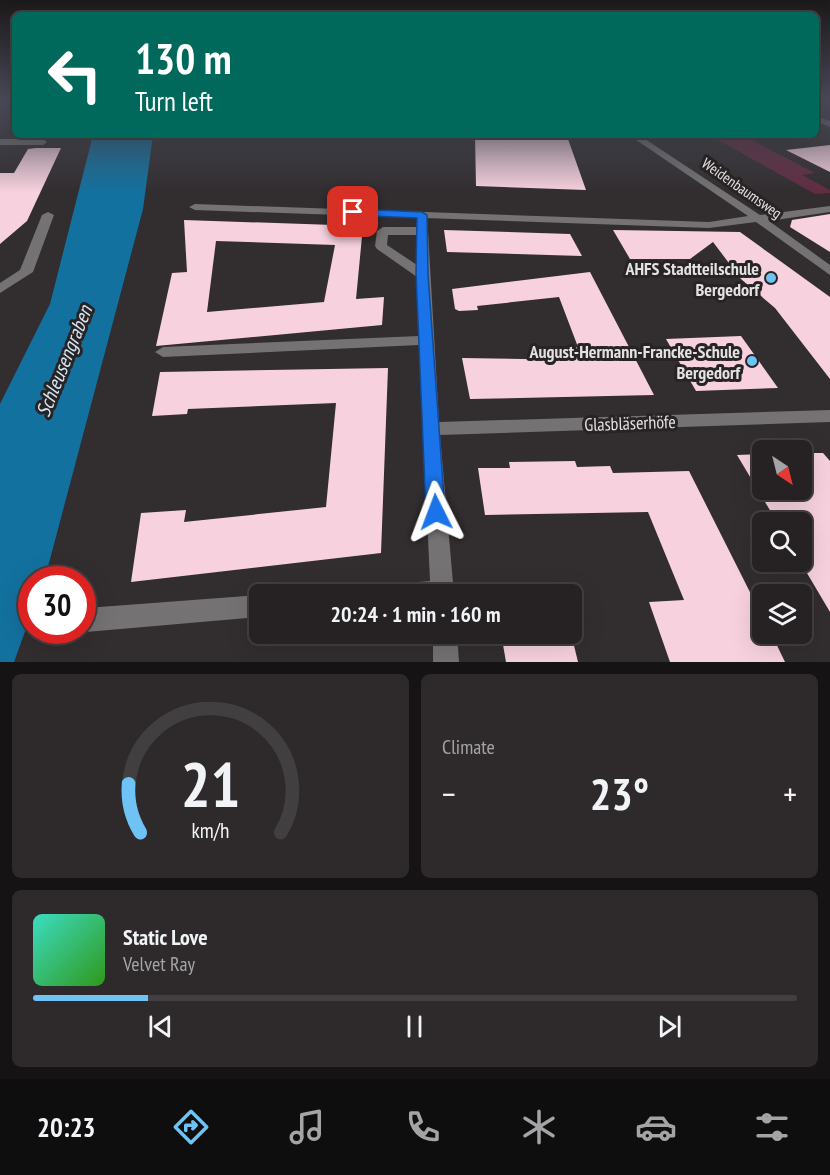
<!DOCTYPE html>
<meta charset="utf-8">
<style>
body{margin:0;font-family:"PT Sans Narrow",sans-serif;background:#2e2a2b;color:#f1f3f6;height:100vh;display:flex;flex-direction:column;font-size:22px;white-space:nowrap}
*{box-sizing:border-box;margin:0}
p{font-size:20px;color:#a4a4a6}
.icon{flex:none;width:33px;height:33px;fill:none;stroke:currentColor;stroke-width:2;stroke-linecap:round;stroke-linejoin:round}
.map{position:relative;height:662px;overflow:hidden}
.sheet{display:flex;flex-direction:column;gap:12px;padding:12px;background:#151313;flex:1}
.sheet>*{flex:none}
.top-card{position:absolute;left:12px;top:12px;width:807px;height:126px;border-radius:9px;box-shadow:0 6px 24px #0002,0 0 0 2px #423f41;background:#00695c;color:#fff;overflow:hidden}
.needle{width:39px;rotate:145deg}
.controls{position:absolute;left:752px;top:440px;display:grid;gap:12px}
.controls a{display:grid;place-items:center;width:60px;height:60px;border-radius:9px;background:#262223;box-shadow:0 6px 24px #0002,0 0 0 2px #423f41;font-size:30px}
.speed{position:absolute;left:18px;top:566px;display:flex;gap:12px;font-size:30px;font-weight:700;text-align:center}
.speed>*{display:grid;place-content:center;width:78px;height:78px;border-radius:50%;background:#262223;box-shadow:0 6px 24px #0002,0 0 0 2px #423f41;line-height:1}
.speed .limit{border:9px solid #d22;background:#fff;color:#111}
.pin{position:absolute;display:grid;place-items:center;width:51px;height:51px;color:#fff;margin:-26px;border-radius:12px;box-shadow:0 3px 9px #0006}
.me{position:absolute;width:66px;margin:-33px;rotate:357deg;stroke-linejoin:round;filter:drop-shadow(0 0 4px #0008)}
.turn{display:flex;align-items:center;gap:21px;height:126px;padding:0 24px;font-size:27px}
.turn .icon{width:78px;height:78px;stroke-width:2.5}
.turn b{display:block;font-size:42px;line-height:51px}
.big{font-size:45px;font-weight:800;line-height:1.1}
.sheet .widget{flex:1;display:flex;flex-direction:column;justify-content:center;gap:9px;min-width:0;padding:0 21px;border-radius:9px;background:#2e2a2b}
.sheet .dial{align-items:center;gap:0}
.dial svg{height:156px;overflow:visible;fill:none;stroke:#423f41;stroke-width:7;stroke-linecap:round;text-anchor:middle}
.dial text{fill:#f1f3f6;stroke:none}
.song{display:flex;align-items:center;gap:18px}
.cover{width:72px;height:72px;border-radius:9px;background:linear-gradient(135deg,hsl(170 70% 55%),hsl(110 70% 35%))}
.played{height:6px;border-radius:3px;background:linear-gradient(90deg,#6fc2f4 15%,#423f41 15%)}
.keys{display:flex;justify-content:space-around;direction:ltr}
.heat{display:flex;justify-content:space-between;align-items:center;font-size:33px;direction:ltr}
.sheet .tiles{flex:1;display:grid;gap:12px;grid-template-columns:1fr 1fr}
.widget:last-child{grid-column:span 2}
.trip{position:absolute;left:249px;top:584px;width:333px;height:60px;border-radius:9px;background:#262223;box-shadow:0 6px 24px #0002,0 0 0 2px #423f41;font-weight:800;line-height:60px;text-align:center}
.tab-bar{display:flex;height:96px;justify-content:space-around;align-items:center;background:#0f0e0e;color:#a4a4a6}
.tab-bar .icon{width:42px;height:42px}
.tab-bar .current{color:#6fc2f4}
.tab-bar b{font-size:27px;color:#f1f3f6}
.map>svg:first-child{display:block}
</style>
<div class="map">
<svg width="830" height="662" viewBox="0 0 830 662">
<rect width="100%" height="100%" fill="#322d2f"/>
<path fill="#622c41" d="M709 135H742L815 173 802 175 830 190V193L815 194Z"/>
<path fill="#13719f" d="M93 135H153L143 209 45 578 32 579 31 615 14 662H0V404L50 304Z"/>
<g fill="#f7d2de" fill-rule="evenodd">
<path d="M486 135H548V138L568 139 586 190 476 186 475 136Z"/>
<path d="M830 145V172L786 150Z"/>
<path d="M36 148H61L27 221 0 244V173H14L28 149Z"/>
<path d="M830 214V252L790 227 792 220Z"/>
<path d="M184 220 363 226 356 299 384 297 382 325 156 346 172 273 187 272ZM216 241 335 245 324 302 207 312Z"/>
<path d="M444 230 570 234 582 256 447 252Z"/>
<path d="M613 230 740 232 830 297V379L775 308 741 279 713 242 690 259H630Z"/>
<path d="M590 272 654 395 470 399 462 358 576 360 572 348 578 347 559 297 477 306 478 310 459 311 455 309 452 289Z"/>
<path d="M741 336 778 388 696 391 666 339Z"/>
<path d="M388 368 381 553 131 582 141 513 186 510 184 522 326 507 336 403 188 409 187 414 152 416 160 372Z"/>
<path d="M801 453H823L830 461V612L801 563V522H777L737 455 762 454V489H801Z"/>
<path d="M575 461 577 467 610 466 613 473 689 471 762 616V633H771L785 662H670L649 602 684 600 648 512 485 515 478 468H510L509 462Z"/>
<path d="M501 633H571L578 662H506Z"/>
</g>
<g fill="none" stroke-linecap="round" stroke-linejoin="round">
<g fill="#747272" fill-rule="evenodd">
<path d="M816 116 830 121V127L816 121Z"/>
<path d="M629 135H639L760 215 830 206V212L769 221 830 265V275L756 222 709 228 195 210 189 207 195 204 709 222 748 216Z"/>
<path d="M0 139H43L47 142 43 145H0Z"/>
<path d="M48 212 54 215 33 272 0 293V283L20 270 42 215Z"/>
<path d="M383 227H422L428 231 439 422 830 410V422L440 435 454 594H395L399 586 407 583 430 581 419 345 163 357 155 352 163 347 419 336 417 277 377 249 375 246 377 231ZM388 235H416L417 265 387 245Z"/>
<path d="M260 595V617L86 632 81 630 82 610 86 608Z"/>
<path d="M433 633H457L459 662H433Z"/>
</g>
</g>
<linearGradient id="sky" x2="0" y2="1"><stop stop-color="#1c191a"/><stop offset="0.52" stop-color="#494c58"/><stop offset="1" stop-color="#494c58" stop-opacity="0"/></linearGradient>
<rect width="830" height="193" fill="url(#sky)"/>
<path fill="#1a73e8" stroke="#114b97" stroke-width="1.5" d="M353 209 422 212 427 215 428 274 445 512 443 518 436 520 429 518 426 512 416 274 417 218 349 215V210Z"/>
<g fill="#6fc2f4" stroke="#282325" stroke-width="2">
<circle cx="771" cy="278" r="6"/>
<circle cx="752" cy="361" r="6"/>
</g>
<g text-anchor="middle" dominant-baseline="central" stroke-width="6" stroke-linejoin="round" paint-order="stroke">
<g font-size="15" fill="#e4e1e2" stroke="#282325">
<text transform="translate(742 188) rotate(35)">Weidenbaumsweg</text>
</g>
<g font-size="18" font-weight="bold" fill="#e4e1e2" stroke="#282325" text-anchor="end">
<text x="759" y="268">AHFS Stadtteilschule<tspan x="759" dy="21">Bergedorf</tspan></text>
<text x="740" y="351">August-Hermann-Francke-Schule<tspan x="740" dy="21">Bergedorf</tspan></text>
</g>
<g font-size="18" fill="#e4e1e2" stroke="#282325">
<text transform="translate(630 423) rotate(-2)">Glasbläserhöfe</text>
</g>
<g font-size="20" font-style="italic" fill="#d4e8f5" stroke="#282325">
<text transform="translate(64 361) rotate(-68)">Schleusengraben</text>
</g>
</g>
</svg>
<div class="controls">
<a><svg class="needle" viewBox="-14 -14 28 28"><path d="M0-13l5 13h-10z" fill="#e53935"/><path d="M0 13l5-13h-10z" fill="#a4a4a6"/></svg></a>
<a><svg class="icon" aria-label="search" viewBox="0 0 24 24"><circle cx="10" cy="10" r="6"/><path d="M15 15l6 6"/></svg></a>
<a><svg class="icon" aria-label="layers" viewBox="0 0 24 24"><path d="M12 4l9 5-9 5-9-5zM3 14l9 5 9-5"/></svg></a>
</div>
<div class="speed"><div class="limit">30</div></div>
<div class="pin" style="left:353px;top:212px;background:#d93025"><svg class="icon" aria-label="arrive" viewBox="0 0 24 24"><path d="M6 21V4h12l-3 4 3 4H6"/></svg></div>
<svg class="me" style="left:436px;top:512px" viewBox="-20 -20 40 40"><path d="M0-17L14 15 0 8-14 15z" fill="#1a73e8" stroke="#fff" stroke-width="4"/></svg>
<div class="trip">20:24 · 1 min · 160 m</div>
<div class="top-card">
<div class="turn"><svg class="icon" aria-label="left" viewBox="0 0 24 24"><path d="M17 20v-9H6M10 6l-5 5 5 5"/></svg><div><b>130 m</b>Turn left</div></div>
</div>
</div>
<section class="sheet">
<div class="tiles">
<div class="widget dial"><svg viewBox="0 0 100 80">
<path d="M14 69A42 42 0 1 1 86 69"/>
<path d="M14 69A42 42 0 0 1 8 44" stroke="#6fc2f4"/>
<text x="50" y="56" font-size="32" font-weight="700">21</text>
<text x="50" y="72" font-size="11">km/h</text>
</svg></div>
<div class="widget"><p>Climate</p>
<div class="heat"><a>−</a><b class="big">23°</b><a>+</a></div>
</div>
<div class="widget">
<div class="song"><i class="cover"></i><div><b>Static Love</b><p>Velvet Ray</p></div></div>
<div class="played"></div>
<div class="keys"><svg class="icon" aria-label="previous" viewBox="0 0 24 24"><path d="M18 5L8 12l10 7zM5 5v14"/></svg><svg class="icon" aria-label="pause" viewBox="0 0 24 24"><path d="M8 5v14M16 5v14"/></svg><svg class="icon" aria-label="next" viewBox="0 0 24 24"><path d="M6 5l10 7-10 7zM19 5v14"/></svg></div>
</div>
</div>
</section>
<nav class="tab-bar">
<b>20:23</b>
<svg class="icon current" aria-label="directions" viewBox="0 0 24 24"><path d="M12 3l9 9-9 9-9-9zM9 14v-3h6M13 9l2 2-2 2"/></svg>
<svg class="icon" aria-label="music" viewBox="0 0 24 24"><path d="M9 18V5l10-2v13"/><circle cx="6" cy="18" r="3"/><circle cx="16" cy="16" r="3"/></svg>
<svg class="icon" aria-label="phone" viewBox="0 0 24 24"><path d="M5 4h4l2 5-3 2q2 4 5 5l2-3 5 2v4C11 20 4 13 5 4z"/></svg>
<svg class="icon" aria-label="climate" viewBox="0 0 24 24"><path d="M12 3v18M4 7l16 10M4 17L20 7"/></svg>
<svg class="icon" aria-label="car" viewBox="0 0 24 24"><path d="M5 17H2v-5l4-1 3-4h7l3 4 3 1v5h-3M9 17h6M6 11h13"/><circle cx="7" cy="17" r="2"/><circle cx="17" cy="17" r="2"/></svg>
<svg class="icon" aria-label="filters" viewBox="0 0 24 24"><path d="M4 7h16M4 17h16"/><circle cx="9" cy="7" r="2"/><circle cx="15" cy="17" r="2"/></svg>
</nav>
